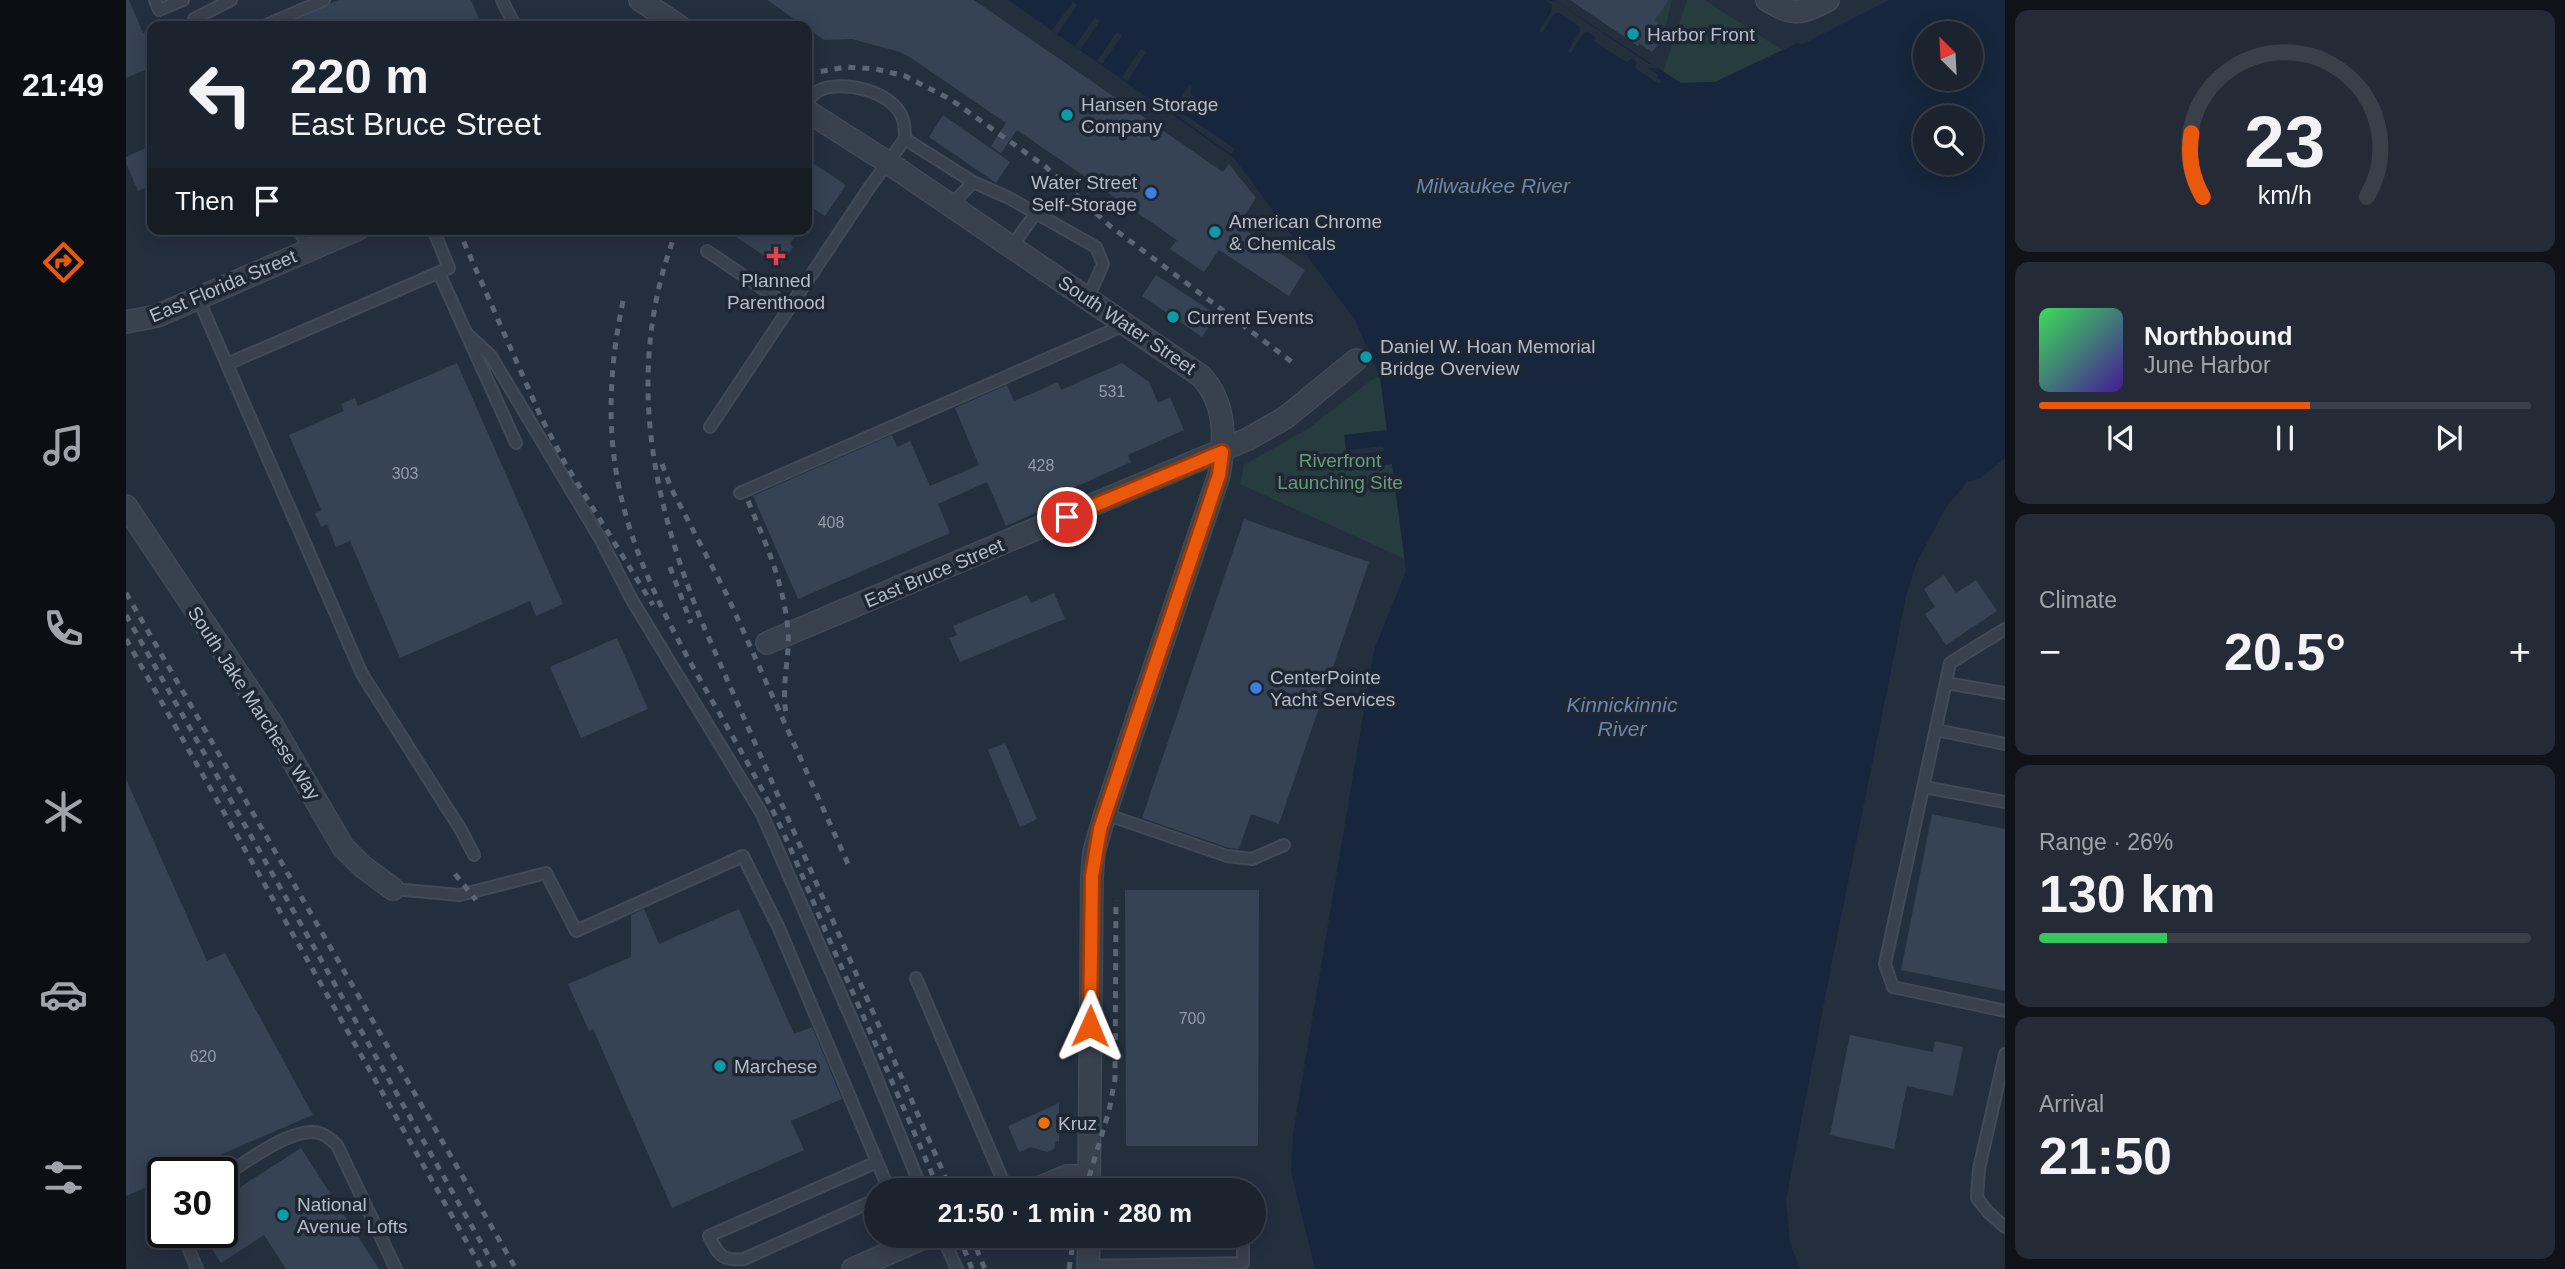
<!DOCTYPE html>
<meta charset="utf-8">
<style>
body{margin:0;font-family:Arial,sans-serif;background:#242b36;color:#f1f3f6;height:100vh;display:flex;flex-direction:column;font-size:26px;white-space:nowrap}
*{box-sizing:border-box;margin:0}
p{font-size:23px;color:#a0a4aa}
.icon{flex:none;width:38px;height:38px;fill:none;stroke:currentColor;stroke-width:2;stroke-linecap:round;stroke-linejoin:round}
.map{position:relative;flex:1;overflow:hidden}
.sheet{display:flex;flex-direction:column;gap:10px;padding:10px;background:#0f1319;width:560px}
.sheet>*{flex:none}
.guide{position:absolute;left:21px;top:21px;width:665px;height:214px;border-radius:14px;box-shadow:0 4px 18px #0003,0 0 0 2px #39404a;background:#1b232e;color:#f1f3f6;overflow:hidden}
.needle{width:46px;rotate:336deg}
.fabs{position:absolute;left:1787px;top:21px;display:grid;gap:14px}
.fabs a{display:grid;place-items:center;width:70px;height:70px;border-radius:50%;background:#1b232e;box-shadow:0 4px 18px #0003,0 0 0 2px #39404a;font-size:35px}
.speed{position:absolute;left:21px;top:1157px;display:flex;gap:14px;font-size:35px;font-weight:700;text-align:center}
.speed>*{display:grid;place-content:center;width:91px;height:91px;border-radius:50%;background:#1b232e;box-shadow:0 4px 18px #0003,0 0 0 2px #39404a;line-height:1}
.speed .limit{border:4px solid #111;border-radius:10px;background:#fff;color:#111}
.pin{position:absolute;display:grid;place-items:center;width:60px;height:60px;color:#fff;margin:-30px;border:4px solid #fff;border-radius:50%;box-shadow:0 2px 7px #0007}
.me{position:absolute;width:77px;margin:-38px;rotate:1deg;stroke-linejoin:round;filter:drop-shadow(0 0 5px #0008)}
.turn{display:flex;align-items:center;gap:24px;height:147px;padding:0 28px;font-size:32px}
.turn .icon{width:91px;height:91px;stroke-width:2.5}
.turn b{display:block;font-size:49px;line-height:60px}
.then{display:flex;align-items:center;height:66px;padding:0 28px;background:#0003;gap:14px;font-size:26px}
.big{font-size:52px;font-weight:600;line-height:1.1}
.sheet .widget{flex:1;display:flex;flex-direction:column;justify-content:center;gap:10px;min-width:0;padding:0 24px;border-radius:14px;background:#242b36}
.sheet .dial{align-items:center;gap:0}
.dial svg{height:182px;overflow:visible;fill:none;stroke:#39404a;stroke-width:7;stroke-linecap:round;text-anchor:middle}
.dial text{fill:#f1f3f6;stroke:none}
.song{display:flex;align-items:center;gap:21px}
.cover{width:84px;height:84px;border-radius:10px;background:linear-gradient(135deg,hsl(130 70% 55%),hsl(260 70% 35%))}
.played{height:7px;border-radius:4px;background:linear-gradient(90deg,#ea580c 55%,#39404a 55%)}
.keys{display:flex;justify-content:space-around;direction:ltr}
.heat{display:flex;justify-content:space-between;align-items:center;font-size:38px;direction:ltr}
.charge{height:10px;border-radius:5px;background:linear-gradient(90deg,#34c759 26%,#39404a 0)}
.trip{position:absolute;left:738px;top:1178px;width:402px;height:70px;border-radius:35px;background:#1b232e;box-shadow:0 4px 18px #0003,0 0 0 2px #39404a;font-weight:600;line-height:70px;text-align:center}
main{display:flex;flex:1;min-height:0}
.dock{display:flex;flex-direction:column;width:126px;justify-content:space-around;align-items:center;background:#0b0e12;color:#a0a4aa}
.dock .icon{width:49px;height:49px}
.dock .selected{color:#ea580c}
.dock b{font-size:32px;color:#f1f3f6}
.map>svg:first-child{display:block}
</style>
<main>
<nav class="dock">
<b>21:49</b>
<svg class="icon selected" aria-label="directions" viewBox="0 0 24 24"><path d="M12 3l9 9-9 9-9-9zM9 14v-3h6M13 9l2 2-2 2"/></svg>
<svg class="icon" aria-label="music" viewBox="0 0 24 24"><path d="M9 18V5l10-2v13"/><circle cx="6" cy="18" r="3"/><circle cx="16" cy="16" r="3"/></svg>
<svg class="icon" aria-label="phone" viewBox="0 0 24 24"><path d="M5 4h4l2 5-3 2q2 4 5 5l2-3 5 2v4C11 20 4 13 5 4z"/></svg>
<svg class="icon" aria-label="climate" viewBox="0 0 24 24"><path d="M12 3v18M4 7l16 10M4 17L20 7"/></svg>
<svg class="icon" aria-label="car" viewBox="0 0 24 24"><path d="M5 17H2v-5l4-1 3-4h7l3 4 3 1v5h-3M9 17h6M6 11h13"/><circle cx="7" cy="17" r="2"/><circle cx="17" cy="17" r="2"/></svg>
<svg class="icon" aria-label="filters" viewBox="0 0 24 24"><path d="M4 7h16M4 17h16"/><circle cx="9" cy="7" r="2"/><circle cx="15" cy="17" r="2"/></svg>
</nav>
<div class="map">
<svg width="1879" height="1269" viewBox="0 0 1879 1269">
<rect width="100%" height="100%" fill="#242f3e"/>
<g fill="#263c3f">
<path d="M1543 0H1546L1539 28 1529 20Z"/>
<path d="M1561 0H1579L1656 50 1589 82 1555 83 1537 72Z"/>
<path d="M1254 376 1279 559 1114 484 1118 465 1183 428 1244 381Z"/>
</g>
<path fill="#17263c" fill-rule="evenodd" d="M882 0H1428L1555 83 1589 82 1672 43 1675 45 1763 0H1879V458L1853 479 1842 481 1821 506 1790 564 1780 596 1706 962 1660 1200 1664 1243 1674 1269H1189L1165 1172 1167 1134 1248 650 1280 571 1266 464 1223 471 1218 435 1261 430 1254 377 1229 320 1108 158ZM1799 33H1844V79H1799ZM1799 117H1844V163H1799Z"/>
<g fill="#242f3e">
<path d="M1419 0 1431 2 1523 64 1532 65 1531 68H1522L1532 75 1531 78 1535 81 1533 84 1509 68 1511 62 1506 58 1500 62 1468 41 1470 38 1462 32 1458 33 1445 53 1442 51 1454 31 1453 26 1433 13 1428 14 1416 33 1413 31 1425 12 1426 5Z"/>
<path d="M947 2 951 5 931 34 926 30Z"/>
<path d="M969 18 974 21 954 50 949 46Z"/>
<path d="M991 32 996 36 976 64 971 61Z"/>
<path d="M1015 49 1020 52 1001 81 996 77Z"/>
<path d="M1064 84 1067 86 1064 90 1066 95 1076 102 1073 106 1063 98H1058L1052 107 1053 111 1109 149 1105 154 1042 109 1049 105Z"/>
<path d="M1257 446 1258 451 1218 456 1217 451Z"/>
</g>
<g fill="#364354">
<path d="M0 0H3L17 33 26 29V67L0 78Z"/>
<path d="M212 0H345L356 26H157Z"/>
<path d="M641 0H848L1097 172 1103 164 1130 198 1112 225 1179 270 1163 296 1093 250 1078 272 1044 249 1051 240 891 130 875 153 865 146 880 123 785 58 774 52 726 39 698 40Z"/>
<path d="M1444 0H1543L1529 20 1540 29 1535 35 1538 38 1526 52 1513 43 1512 46Z"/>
<path d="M817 115 884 162 870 183 803 137Z"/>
<path d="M26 145V185L12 191 0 163V157Z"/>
<path d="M681 159 720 185 699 216 681 204Z"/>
<path d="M598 229H674L664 244 667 247 654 266Z"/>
<path d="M1030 275 1091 315 1076 337 1016 296Z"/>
<path d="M331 363 437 604 410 616 404 601 274 658 224 541 210 547 201 524 195 527 189 513 195 510 163 435 218 411 215 404 229 398 232 406Z"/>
<path d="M996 363 1023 382 1032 403 1044 397 1058 430 1002 455 1005 462 929 496 932 503 880 526 861 482 812 504 824 533 672 599 627 496 766 435 771 447 784 441 804 486 853 465 829 408 881 385 888 401 932 382 935 390Z"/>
<path d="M1118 519 1243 562 1153 824 1125 814 1113 849 1103 848 1016 818Z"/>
<path d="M1818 575 1830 593 1850 580 1871 611 1820 645 1799 614 1809 607 1798 589Z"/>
<path d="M928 593 939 619 834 662 823 638 831 635 827 626 901 595 905 603Z"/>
<path d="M491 638 522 709 455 738 424 667Z"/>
<path d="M879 743 911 819 894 827 862 750Z"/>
<path d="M0 779 81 961 99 953 187 1115 54 1172H37V1180L0 1196Z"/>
<path d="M1806 814 1879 829V991L1775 970Z"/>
<path d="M999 890H1133L1132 1146H1000Z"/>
<path d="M518 909 533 944 613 909 668 1034 686 1027 716 1099 665 1121 678 1150 546 1208 467 1029 463 1031 442 984 505 957V915Z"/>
<path d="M1724 1035 1807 1052 1809 1041 1837 1047 1827 1096 1781 1086 1768 1149 1704 1135Z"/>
<path d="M933 1103V1142L930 1141 928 1149 921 1152 905 1147 893 1152 882 1126Z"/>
<path d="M175 1148 191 1173 253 1269H160L138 1235 95 1263 75 1232H96V1199Z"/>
</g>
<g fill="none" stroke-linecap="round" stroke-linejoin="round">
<defs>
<g id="service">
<path d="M29 0 33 10 57 0"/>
<path d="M376 0 389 26"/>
<path d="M68 19 105 0"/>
<path d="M138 26 198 0"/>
<path d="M779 139 847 182"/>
<path d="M825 205 847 182 883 198 970 247 977 264 962 298"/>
<path d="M173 229 183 250"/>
<path d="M886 246 910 213"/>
<path d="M581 251 664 307"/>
<path d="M313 273 390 443"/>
<path d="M72 298 236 674 335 830 348 855"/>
<path d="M340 333 365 356 475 540 506 600 636 814 740 1052 796 1190"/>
<path d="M101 364 323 268 307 229"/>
<path d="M584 427 743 188 779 139C779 132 779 123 776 117 766 91 718 80 694 90 690 92 685 97 681 100"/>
<path d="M614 493 1001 324"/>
<path d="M1879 629 1824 663 1759 964 1767 987 1879 1011"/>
<path d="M1820 683 1879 693"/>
<path d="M1810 730 1879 744"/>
<path d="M1798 787 1879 802"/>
<path d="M979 814 1101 856 1126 859 1158 845"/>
<path d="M267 889 334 895 420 873 450 931 617 856 652 926 763 1190"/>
<path d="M790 978 881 1190"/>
<path d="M1879 1054 1853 1169 1851 1198 1862 1212 1879 1227"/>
<path d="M751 1162 583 1236C593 1255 595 1261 618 1259L751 1199"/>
<path d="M96 1177C119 1163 160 1131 187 1132 197 1132 204 1139 211 1145L270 1269"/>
<path d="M1016 1190V1187H1116V1190"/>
<path d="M56 1232 71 1269"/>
<path d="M816 1236 831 1269"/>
<path d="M962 1266 1117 1263V1236"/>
</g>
<g id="minor">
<path d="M514 0 553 26"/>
<path d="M1641 0C1667 17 1675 14 1702 0"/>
<path d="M681 111 761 162 1075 376C1101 404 1099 440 1093 475L979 814 968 852 966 876 963 1190"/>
<path d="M0 322 31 316 232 229"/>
<path d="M0 506 145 723 217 847 236 866 267 889"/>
<path d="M641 643 1122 439 1159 418 1230 360"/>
<path d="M907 1190 941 1176H963"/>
<path d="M727 1269 795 1239"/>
<path d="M962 1269 963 1236"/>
</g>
</defs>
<use href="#service" stroke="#414a57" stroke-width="14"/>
<use href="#minor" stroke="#414a57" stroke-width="24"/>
<use href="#service" stroke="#38414e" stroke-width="10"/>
<use href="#minor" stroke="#38414e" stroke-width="21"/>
<g stroke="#5a6575" stroke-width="5" stroke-dasharray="7 7" stroke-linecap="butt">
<path d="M681 74 720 67 750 69 779 76 824 99 920 167 984 226 1166 362"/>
<path d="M332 229 415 417 439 463 527 605"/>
<path d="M551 229C499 364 523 491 575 620L825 1190"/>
<path d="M497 301C487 350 482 398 487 448 500 583 590 695 648 813 668 854 685 897 703 939 740 1022 777 1106 813 1190"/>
<path d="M536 464 545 488 601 595 723 866"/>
<path d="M622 501C640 544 658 583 662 631 664 659 654 689 661 718"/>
<path d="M544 567 565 623"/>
<path d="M0 593 390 1269"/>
<path d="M0 615 370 1269"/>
<path d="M0 639 356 1269"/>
<path d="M329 874 350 900"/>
<path d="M959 1190 983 1111 989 1079 990 900"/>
<path d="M833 1236 846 1269"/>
<path d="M845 1236 859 1269"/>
<path d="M943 1269 948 1236"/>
</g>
</g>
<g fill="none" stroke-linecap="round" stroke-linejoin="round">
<defs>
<path id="route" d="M941 517 1096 452 1093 475 974 829 966 876 964 1026"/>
</defs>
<use href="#route" stroke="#983908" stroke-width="18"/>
<use href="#route" stroke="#ea580c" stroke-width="12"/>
</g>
<g fill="#0f9aa8" stroke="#1d2633" stroke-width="2.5">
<circle cx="1507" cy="34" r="7"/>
<circle cx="941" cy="115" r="7"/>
<circle cx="1089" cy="232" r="7"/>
<circle cx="1047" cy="317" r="7"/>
<circle cx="1240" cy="357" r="7"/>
<circle cx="594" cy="1066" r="7"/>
<circle cx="157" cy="1215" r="7"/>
</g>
<g fill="#3f7fe0" stroke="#1d2633" stroke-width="2.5">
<circle cx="1025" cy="193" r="7"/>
<circle cx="1130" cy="688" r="7"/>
</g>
<path fill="#e0444e" stroke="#1d2633" stroke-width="2.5" d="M646.5 245.5h7v7h7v7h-7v7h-7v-7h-7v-7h7z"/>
<circle fill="#e8710a" stroke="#1d2633" stroke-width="2.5" cx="918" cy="1123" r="7"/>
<g text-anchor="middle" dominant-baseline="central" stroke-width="7" stroke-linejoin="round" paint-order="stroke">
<g font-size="16" fill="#929caa">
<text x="986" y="391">531</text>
<text x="915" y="465">428</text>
<text x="279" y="473">303</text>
<text x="705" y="522">408</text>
<text x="1066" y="1018">700</text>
<text x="77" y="1056">620</text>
</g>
<g font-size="19" fill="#b4bcc9" stroke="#1d2633" text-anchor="start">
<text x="1521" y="34">Harbor Front</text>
<text x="955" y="104">Hansen Storage<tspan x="955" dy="22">Company</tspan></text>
<text x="1011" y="182" text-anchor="end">Water Street<tspan x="1011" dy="22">Self-Storage</tspan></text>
<text x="1103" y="221">American Chrome<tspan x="1103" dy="22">&amp; Chemicals</tspan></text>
<text x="650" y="280" text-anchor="middle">Planned<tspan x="650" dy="22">Parenthood</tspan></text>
<text x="1061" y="317">Current Events</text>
<text x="1254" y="346">Daniel W. Hoan Memorial<tspan x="1254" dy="22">Bridge Overview</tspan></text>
<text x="1144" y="677">CenterPointe<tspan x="1144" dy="22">Yacht Services</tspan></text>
<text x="608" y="1066">Marchese</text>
<text x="932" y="1123">Kruz</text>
<text x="171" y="1204">National<tspan x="171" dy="22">Avenue Lofts</tspan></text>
</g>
<g font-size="19" fill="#b4bcc9" stroke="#1d2633">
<text transform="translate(97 286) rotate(-23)">East Florida Street</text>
<text transform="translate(1001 325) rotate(34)">South Water Street</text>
<text transform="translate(808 573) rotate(-23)">East Bruce Street</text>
<text transform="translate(128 703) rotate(57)">South Jake Marchese Way</text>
</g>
<g font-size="19" fill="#6b9a76" stroke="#1d2633">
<text x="1214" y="460">Riverfront<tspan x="1214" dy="22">Launching Site</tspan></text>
</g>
<g font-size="21" font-style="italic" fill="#6d86a8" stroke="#1d2633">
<text x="1367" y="185">Milwaukee River</text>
<text x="1496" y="704">Kinnickinnic<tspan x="1496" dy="24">River</tspan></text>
</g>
</g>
</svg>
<div class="fabs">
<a><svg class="needle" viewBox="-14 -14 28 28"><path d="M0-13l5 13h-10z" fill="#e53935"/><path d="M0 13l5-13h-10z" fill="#a0a4aa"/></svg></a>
<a><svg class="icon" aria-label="search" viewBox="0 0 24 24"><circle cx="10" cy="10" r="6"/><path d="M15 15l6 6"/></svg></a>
</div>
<div class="speed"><div class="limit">30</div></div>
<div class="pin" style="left:941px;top:517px;background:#d93025"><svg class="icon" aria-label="arrive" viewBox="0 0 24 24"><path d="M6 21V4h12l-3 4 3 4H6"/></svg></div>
<svg class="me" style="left:964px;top:1026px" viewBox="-20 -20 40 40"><path d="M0-17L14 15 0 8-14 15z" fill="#ea580c" stroke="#fff" stroke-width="4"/></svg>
<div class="trip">21:50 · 1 min · 280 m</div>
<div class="guide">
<div class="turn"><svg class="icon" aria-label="left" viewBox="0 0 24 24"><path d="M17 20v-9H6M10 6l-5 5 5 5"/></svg><div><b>220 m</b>East Bruce Street</div></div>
<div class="then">Then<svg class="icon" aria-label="arrive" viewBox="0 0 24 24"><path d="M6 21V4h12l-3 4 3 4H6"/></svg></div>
</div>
</div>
<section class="sheet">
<div class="widget dial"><svg viewBox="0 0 100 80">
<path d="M14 69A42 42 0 1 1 86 69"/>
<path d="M14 69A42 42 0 0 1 9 41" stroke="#ea580c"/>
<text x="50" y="56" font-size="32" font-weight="700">23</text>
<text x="50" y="72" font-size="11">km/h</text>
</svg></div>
<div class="widget">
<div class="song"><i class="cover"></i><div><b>Northbound</b><p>June Harbor</p></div></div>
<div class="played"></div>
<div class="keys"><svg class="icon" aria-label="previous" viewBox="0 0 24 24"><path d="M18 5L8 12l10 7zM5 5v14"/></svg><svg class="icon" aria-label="pause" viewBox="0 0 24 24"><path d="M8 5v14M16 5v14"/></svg><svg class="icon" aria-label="next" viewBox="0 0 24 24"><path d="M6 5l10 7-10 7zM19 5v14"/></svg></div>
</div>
<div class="widget"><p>Climate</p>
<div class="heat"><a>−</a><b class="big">20.5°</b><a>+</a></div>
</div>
<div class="widget"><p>Range · 26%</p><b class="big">130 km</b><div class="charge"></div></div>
<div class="widget"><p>Arrival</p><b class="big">21:50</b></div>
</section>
</main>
